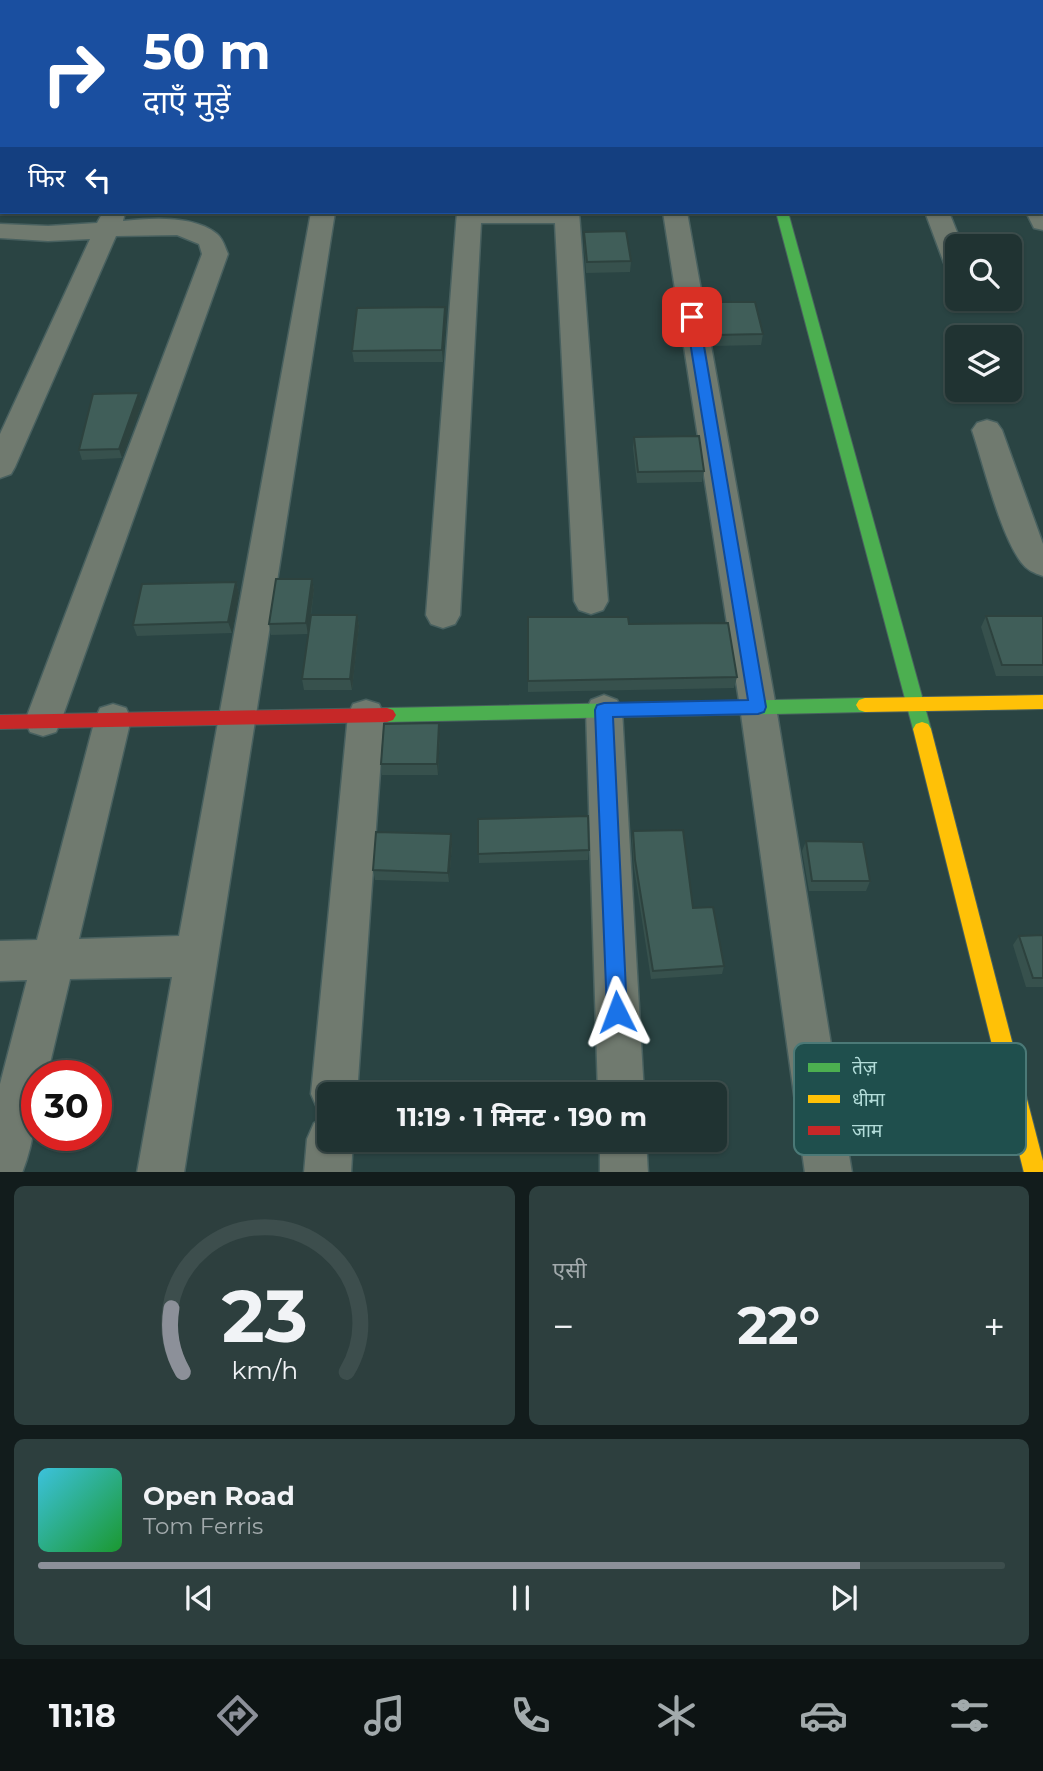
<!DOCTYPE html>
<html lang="hi">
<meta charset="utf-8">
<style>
body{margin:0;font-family:Montserrat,"Noto Sans Devanagari",sans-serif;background:#2d3f3e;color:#f1f3f6;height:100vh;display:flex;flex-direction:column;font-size:26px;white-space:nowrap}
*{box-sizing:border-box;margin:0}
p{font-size:23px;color:#a2aaac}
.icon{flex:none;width:38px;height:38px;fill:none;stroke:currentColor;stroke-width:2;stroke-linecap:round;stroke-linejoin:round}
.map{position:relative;height:1172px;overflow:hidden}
.sheet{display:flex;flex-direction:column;gap:14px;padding:14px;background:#121c1c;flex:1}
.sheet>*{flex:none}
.top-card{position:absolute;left:0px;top:0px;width:1043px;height:214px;box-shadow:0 2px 5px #0004,0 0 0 2px #3d4e4d;background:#1a4fa0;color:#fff;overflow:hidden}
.buttons{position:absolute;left:945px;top:234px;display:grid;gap:14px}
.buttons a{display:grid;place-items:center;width:77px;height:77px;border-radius:10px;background:#203332;box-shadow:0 2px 5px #0004,0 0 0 2px #3d4e4d;font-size:35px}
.speed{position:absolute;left:21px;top:1060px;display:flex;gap:14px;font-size:35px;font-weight:700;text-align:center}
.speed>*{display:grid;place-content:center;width:91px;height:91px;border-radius:50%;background:#203332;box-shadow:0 2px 5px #0004,0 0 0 2px #3d4e4d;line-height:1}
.speed .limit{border:10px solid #d22;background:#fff;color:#111}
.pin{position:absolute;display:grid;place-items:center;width:60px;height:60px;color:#fff;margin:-30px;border-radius:14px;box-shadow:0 4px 10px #0006}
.me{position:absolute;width:77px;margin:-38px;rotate:357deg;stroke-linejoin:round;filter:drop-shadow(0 0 5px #0008)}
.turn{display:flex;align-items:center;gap:24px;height:147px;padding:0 28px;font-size:32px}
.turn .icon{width:91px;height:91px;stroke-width:2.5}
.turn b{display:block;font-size:49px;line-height:60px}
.then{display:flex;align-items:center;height:66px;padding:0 28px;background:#0003;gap:14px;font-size:26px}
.big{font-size:52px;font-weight:700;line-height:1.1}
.sheet .tile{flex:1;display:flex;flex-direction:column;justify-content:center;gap:10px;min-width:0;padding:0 24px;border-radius:10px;background:#2d3f3e}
.sheet .dial{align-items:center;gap:0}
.dial svg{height:182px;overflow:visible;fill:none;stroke:#3d4e4d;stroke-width:7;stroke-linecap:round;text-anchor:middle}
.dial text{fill:#f1f3f6;stroke:none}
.song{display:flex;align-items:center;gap:21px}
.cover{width:84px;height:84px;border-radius:10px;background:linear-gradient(135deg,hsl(190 70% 55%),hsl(130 70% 35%))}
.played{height:7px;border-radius:4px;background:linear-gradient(90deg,#8c9099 85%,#3d4e4d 85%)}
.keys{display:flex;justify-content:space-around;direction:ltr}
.heat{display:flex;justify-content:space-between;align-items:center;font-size:38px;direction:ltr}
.sheet .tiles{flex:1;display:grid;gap:14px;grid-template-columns:1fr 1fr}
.tile:last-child{grid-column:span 2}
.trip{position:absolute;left:317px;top:1082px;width:410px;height:70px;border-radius:10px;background:#203332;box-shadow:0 2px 5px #0004,0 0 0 2px #3d4e4d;font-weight:700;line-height:70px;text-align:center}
.tab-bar{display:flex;height:112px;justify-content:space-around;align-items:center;background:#0d1414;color:#a2aaac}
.tab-bar .icon{width:49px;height:49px}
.tab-bar .on{color:#8c9099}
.tab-bar b{font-size:32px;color:#f1f3f6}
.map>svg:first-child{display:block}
</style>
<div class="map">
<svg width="1043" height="1173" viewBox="0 0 1043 1173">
<rect width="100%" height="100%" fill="#2a4443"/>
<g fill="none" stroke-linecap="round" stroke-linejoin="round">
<defs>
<g id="street">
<rect x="195" y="0" width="20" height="2"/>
<rect x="292" y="0" width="20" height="2"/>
<rect x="468" y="0" width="20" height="2"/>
<rect x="546" y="0" width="20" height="2"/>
<rect x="633" y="0" width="20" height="2"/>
<path d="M725 0H745L746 2H726Z"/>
<path d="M1020 0H1040L1041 2H1021Z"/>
<rect x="0" y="12" width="2" height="12"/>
<rect x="1041" y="18" width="2" height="16"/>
<rect x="0" y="72" width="2" height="12"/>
<rect x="0" y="132" width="2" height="14"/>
<path d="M1041 205 1043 206V230L1034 228 1026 212H1041Z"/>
<path d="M103 212H125L123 221C151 218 194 215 217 234 223 239 225 247 228 254L61 721 56 732 43 736 30 732 25 721 202 254 199 244 177 235 116 236 15 467 11 474 0 478V434L90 239 48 241 0 238V224L48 226 97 223Z"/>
<path d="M311 212H335L184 1173H137L172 977 70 979 47 1076H37C37 1109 35 1141 22 1173H0V1084L27 980 0 981V941L37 940 95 719 100 708 113 704 126 708 131 719 79 939 179 936Z"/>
<path d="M457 212H579L608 601 603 610 591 614 579 610 574 601 555 223H481L460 615 455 624 443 628 431 624 426 615Z"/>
<path d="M663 212H687L776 707 852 1173H805L740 707Z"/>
<path d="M925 212H949L963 247H957V271L948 268 944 263Z"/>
<path d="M987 420 997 423 1002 430 1043 544V576C1034 573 1027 570 1021 562 1000 534 984 466 972 430L977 423Z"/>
<path d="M604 695 617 700 622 710 644 1094H598L586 710 591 700Z"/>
<path d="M366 700 379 704 384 715 357 1094H329V1115L318 1110 311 1094 348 715 353 704Z"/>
<path d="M329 1116V1139H353L351 1173H304L307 1139 314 1123Z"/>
<path d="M600 1139H646L648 1173H600Z"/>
</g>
<g id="fast">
<path d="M776 212H788L931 729 928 734 922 736 916 734 913 729Z"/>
<path d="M865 698 871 700 874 705 871 710 865 712 387 722 381 720 378 715 381 710 387 708Z"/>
</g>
<g id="slow">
<path d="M1043 695V709L865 712 859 710 856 705 859 700 865 698Z"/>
<path d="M922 722 928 724 931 729 1043 1161V1173H1024L913 729 916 724Z"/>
</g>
<path id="jam" d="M387 708 393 710 396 715 393 720 387 722 0 729V715Z"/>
</defs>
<use href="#street" stroke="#48605f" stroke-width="3"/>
<use href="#fast" stroke="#48605f" stroke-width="2"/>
<use href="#slow" stroke="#48605f" stroke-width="2"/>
<use href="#jam" stroke="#48605f" stroke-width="2"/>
<use href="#street" fill="#707a6f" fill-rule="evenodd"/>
<use href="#fast" fill="#4caf50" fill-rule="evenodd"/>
<use href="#slow" fill="#ffc107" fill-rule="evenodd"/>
<use href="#jam" fill="#c62828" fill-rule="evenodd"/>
</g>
<g fill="#37514d">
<rect x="1041" y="119" width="2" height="37"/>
<path d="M584 232 631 261 630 272 586 273 584 243Z"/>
<path d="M709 302 763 334 761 345 714 346 708 313Z"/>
<path d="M445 307 446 318 443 362H354L352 351Z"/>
<path d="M139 393 142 403 122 458 82 460 79 450Z"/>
<path d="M634 437 704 471 702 482 637 483 633 448Z"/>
<path d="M312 579 314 590 311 615H357L359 626 352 690H304L302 679 308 634 271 635 269 624Z"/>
<path d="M236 582 239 593 232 633 137 636 133 625Z"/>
<path d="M986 616H1043V676H996L981 627Z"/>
<path d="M528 617 629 624 737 677 734 688 528 692Z"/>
<path d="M439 723 440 733 438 775H382L381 764Z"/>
<path d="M478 819 589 850 588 860 479 863Z"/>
<path d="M633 831 693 908 724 966 722 974 651 979 634 868 632 840Z"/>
<path d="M451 834 452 844 449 882 375 880 373 870Z"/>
<path d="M806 841 870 881 866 891H809L802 851Z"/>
<path d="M1043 935V987H1026L1013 945 1019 936Z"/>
</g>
<g fill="#2d423e">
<path d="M445 307 446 318 443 362 442 350Z"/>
<path d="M139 393 142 403 122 458 119 449Z"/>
<path d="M312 579 314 590 308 634 306 623Z"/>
<path d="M236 582 239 593 232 633 228 622Z"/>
<path d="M357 615 359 626 352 690 350 679Z"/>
<path d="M439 723 440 733 438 775 437 764Z"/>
<path d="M451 834 452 844 449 882 448 873Z"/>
</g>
<g fill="#405e59" stroke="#2d423e" stroke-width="2">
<path d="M364 0H412V2H363Z"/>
<rect x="652" y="0" width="47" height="2"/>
<path d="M876 0H1014L1015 2H877Z"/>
<rect x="1041" y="119" width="2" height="26"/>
<path d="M626 231 631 261 587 262 584 232Z"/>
<path d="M709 302H755L763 334 715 335Z"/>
<path d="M445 307 442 350 352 351 357 308Z"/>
<path d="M139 393 119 449 79 450 93 394Z"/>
<path d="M699 436 704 471 638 472 634 437Z"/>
<path d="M276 579H312L306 623 269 624Z"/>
<path d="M236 582 228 622 133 625 142 584Z"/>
<path d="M311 615H357L350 679H302Z"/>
<path d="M986 616H1043V665H1002Z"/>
<path d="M528 617H628L629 624 728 623 737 677 528 681Z"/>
<path d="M439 723 437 764H381L384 724Z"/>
<path d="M588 816 589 850 478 854V819Z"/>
<path d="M683 830 693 908 713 907 724 966 653 971 635 860 633 831Z"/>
<path d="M376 832 451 834 448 873 373 870Z"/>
<path d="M806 841 863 842 870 881H812Z"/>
<path d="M1043 935V978H1033L1019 936Z"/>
</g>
<path fill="#1a73e8" stroke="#114b97" stroke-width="2" d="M692 313 699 317 766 707 764 712 758 714 613 717 627 1012 624 1019 617 1022 610 1019 607 1012 595 710 597 705 604 703 748 700 686 317Z"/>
<rect x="794" y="1043" width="232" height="112" rx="10" fill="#1f4f4d" stroke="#4b7977" stroke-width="2"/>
<rect x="808" y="1063" width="32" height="9" fill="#4caf50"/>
<rect x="808" y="1095" width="32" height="8" fill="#ffc107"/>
<rect x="808" y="1126" width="32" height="9" fill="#c62828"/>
<g font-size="19" fill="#b2dcd9">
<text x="852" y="1074">तेज़</text>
<text x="852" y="1106">धीमा</text>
<text x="852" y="1137">जाम</text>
</g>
</svg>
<div class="buttons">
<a><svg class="icon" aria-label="search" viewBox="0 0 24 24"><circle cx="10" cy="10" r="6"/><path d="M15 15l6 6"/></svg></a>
<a><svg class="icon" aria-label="layers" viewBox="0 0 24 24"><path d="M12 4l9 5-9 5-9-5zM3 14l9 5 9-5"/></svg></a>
</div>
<div class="speed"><div class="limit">30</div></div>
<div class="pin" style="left:692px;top:317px;background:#d93025"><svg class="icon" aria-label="arrive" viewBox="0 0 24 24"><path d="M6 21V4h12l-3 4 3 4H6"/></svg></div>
<svg class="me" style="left:617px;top:1012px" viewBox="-20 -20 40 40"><path d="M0-17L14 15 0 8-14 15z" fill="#1a73e8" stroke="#fff" stroke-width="4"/></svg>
<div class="trip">11:19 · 1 मिनट · 190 m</div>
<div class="top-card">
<div class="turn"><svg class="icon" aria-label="right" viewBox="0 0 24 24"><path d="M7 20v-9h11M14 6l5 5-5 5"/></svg><div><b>50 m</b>दाएँ मुड़ें</div></div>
<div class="then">फिर<svg class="icon" aria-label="left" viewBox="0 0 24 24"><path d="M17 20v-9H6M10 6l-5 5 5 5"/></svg></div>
</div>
</div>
<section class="sheet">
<div class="tiles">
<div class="tile dial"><svg viewBox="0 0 100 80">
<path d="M14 69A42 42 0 1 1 86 69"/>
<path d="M14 69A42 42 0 0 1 9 41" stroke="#8c9099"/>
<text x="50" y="56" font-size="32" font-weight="700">23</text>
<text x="50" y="72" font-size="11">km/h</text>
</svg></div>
<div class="tile"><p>एसी</p>
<div class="heat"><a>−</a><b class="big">22°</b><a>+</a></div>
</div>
<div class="tile">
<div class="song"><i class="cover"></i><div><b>Open Road</b><p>Tom Ferris</p></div></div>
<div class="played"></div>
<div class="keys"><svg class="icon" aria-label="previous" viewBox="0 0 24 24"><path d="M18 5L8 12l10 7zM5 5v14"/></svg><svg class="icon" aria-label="pause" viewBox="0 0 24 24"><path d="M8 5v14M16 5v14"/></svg><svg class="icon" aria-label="next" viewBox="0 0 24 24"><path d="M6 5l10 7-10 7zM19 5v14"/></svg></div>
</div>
</div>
</section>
<nav class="tab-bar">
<b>11:18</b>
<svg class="icon on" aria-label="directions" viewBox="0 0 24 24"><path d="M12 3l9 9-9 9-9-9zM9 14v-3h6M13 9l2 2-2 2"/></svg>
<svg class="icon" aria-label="music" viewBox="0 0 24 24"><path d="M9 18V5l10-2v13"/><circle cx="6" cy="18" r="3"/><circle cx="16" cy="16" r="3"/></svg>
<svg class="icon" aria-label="phone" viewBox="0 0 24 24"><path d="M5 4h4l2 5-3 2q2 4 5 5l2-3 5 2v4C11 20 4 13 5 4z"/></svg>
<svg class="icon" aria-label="climate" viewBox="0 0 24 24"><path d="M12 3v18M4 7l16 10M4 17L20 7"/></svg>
<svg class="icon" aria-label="car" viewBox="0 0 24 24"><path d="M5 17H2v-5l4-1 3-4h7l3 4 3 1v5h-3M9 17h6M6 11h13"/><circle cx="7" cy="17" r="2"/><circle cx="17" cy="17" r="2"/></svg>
<svg class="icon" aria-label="filters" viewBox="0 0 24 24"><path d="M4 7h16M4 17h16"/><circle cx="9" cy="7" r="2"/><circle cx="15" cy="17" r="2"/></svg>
</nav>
